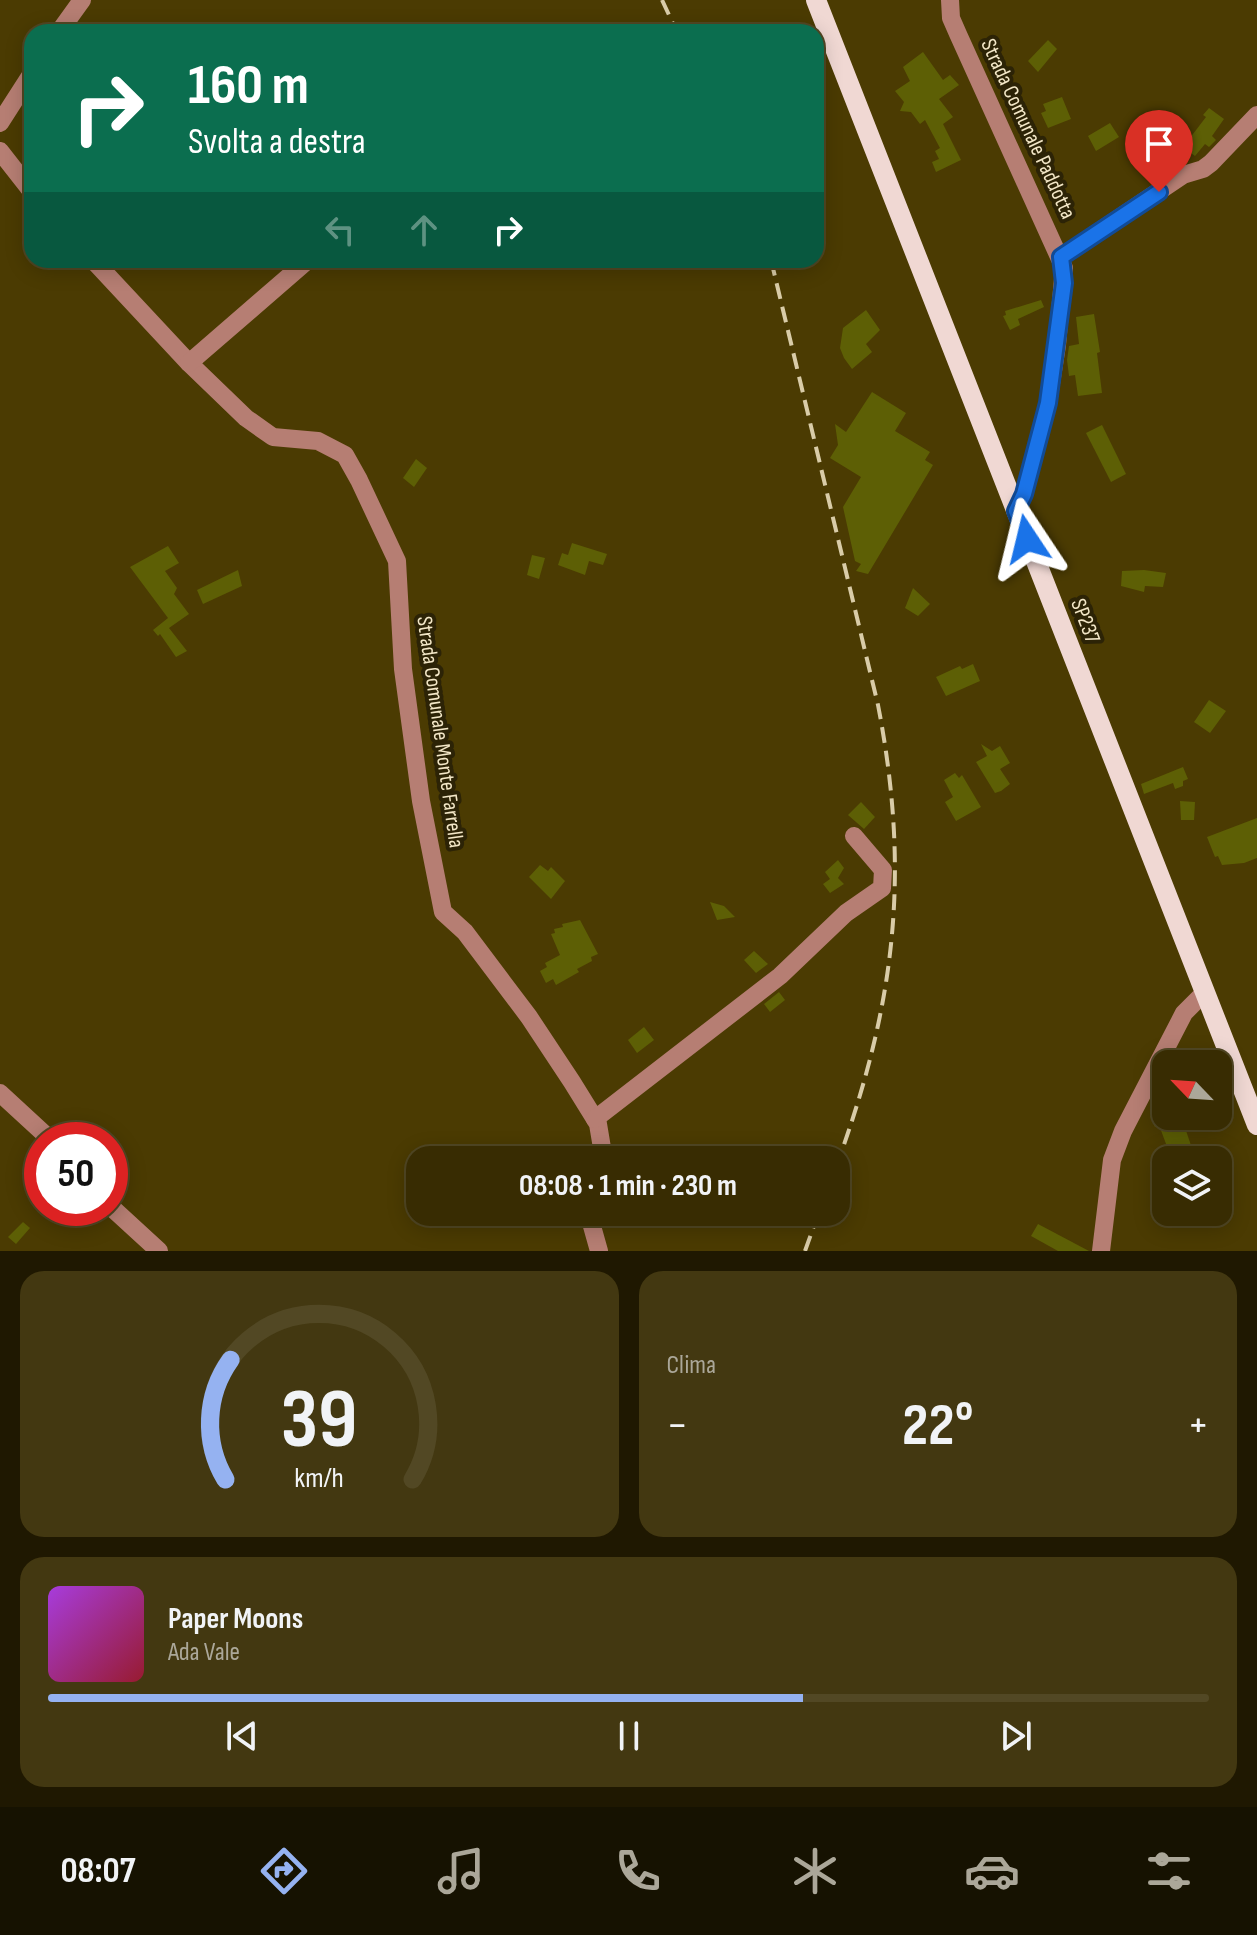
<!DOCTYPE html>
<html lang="it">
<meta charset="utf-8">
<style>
body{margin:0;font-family:"Sofia Sans Condensed",sans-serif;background:#433811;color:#f1f3f6;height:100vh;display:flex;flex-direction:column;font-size:30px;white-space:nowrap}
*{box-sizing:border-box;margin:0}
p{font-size:26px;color:#aba799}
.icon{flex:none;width:44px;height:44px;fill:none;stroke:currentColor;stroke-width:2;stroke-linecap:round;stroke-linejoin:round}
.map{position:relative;height:1251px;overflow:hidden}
.side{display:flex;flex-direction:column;gap:20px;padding:20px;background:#1f1801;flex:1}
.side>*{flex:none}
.guide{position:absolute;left:24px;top:24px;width:800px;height:244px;border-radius:24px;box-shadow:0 4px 20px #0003,0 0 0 2px #524824;background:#0b6e4f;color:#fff;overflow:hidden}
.needle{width:52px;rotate:295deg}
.controls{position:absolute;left:1152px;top:1050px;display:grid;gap:16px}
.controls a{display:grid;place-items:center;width:80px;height:80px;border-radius:16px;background:#382c02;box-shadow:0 4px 20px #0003,0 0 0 2px #524824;font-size:40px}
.speed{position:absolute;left:24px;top:1122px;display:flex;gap:16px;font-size:40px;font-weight:700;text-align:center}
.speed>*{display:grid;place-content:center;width:104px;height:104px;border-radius:50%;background:#382c02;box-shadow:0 4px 20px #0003,0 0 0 2px #524824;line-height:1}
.speed .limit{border:12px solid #d22;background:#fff;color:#111}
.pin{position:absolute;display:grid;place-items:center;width:68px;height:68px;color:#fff;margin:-82px -34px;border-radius:50% 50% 50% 0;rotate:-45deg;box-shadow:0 0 8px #0007}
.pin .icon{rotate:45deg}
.me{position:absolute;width:88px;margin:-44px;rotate:350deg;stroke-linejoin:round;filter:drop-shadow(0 0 6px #0008)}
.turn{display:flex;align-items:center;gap:28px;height:168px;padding:0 32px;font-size:36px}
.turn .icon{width:104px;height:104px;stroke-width:2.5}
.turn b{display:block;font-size:56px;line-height:68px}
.lanes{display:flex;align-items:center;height:76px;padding:0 32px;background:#0003;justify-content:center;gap:40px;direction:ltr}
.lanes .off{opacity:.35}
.big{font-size:60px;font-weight:700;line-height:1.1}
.side .widget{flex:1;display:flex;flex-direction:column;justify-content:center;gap:12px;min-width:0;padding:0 28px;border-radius:24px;background:#433811}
.side .dial{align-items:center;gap:0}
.dial svg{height:208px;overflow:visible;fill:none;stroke:#524824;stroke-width:7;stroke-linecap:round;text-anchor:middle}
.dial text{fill:#f1f3f6;stroke:none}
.song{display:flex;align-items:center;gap:24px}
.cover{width:96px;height:96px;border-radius:12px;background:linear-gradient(135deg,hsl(280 70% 55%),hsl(350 70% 35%))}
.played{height:8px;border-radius:4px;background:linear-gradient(90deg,#95b2f1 65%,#524824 65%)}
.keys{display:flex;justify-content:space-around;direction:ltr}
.heat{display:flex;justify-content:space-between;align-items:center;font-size:44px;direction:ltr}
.side .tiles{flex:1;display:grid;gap:20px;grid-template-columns:1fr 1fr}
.widget:last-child{grid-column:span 2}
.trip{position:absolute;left:406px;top:1146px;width:444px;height:80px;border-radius:24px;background:#382c02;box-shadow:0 4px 20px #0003,0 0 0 2px #524824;font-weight:700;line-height:80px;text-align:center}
.menu{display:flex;height:128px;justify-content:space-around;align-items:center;background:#161201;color:#aba799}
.menu .icon{width:56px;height:56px}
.menu .current{color:#95b2f1}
.menu b{font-size:36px;color:#f1f3f6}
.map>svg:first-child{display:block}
</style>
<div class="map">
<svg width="1257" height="1251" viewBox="0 0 1257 1251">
<rect width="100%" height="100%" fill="#4b3b02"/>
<g fill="#5d5f05">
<path d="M1048 40 1057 49 1038 72 1028 61Z"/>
<path d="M923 52 943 80 950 75 959 85 939 99 953 117 943 124 961 160 936 172 932 162 939 159 935 151 940 148 925 120 920 124 911 112 900 111 904 102 895 91 910 81 903 67Z"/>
<path d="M1062 97 1071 119 1048 128 1041 113 1046 111 1043 104Z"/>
<path d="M1209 108 1224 119 1212 136 1216 140 1209 147 1205 144 1195 156 1183 147 1206 117 1203 115Z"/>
<path d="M1110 123 1119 137 1096 151 1088 136Z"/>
<path d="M1041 300 1044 307 1018 319 1020 325 1010 330 1003 316 1006 315 1005 311Z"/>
<path d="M866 310 880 330 866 344 872 352 852 369 844 358 840 348 843 328Z"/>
<path d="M1094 314 1100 352 1097 353 1102 393 1078 396 1075 375 1069 376 1067 360 1069 346 1079 344 1076 317Z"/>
<path d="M872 392 906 413 895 431 930 452 925 460 933 465 868 574 856 571 861 564 855 561 843 507 861 477 830 458 838 445 835 424 846 432Z"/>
<path d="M1102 425 1126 474 1111 482 1086 433Z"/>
<path d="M416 459 427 468 414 487 403 478Z"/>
<path d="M572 543 607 554 603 565 589 561 585 575 558 565 562 553 568 555Z"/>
<path d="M168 546 179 563 165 571 177 588 174 594 189 614 169 628 187 651 176 657 160 634 158 636 153 630 168 618 130 567Z"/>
<path d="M532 555 545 558 539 579 527 575Z"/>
<path d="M238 570 242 586 203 604 197 590Z"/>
<path d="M1144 570 1166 573 1163 587 1145 586 1144 592 1121 586 1122 571Z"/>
<path d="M913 588 930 604 918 616 905 608Z"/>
<path d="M973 664 980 681 946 696 936 677 960 666 962 669Z"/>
<path d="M1209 700 1226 711 1210 733 1194 722Z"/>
<path d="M981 744 992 751 1000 746 1010 763 1000 769 1010 784 1001 791 995 793 976 762 987 756Z"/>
<path d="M1183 767 1188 779 1183 781V786L1175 789 1173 783 1144 794 1141 784Z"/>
<path d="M955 773 959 778 962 775 981 807 956 821 945 802 953 797 944 780Z"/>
<path d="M1180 801 1195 802 1194 820H1181Z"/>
<path d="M861 802 875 817 864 829 848 815Z"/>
<path d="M1257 818V858L1244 863 1222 865 1218 856 1215 857 1207 837Z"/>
<path d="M838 860 844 868 838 878 844 884 830 893 823 884 830 879 825 872Z"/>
<path d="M540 865 548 871 551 867 565 881 551 899 529 877Z"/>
<path d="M710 902 724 906 735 917 717 920Z"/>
<path d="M580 920 598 954 591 957 592 961 577 969 579 972 556 985 553 979 546 983 540 971 547 967 545 963 560 955 551 934 555 933 554 929 563 927 562 924Z"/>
<path d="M754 951 768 964 756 973 744 960Z"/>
<path d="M779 992 785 1000 770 1012 764 1004Z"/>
<path d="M644 1027 654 1040 637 1053 628 1040Z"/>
<path d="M1166 1111V1116H1181L1196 1160H1172L1159 1125 1155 1127 1150 1116Z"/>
<path d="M1192 1212H1216L1219 1220 1197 1228Z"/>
<path d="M23 1222 30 1228 16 1244 8 1237Z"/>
<path d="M1038 1224 1089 1251H1058L1031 1236Z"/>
</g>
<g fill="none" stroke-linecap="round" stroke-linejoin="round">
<g stroke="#b67e73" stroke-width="18">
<path d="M950 0 951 18 958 34 1064 268 1057 345 1048 403 1024 494 1016 511"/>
<path d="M59 32 82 0"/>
<path d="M0 123 32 73"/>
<path d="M0 151 32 192"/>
<path d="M1061 257 1183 175 1203 169 1211 163 1257 115"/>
<path d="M93 260 189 363 246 418 273 437 318 441 345 455 359 480 397 561 403 669 421 801 443 912 465 932 529 1017 572 1082 598 1124 604 1160"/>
<path d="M189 363 308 260"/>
<path d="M0 1093 51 1140"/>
<path d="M595 1119 780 976 846 913 882 888 883 870 854 836"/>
<path d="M110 1206 159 1251"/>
<path d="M592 1212 590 1219 599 1251"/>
<path d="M1101 1251 1112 1160 1123 1131 1184 1013 1204 993"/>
</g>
<path stroke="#f0d8d3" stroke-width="20" d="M816 0 1257 1125"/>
<g stroke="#d9cca8" stroke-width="4" stroke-dasharray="16 8" stroke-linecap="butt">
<path d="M662 0 677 32"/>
<path d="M771 260 878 705C911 875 895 1006 836 1167"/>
<path d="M805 1251 819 1212"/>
</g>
</g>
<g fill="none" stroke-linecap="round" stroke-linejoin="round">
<defs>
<path id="route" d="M1027 539 1016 511 1024 494 1048 403 1064 283 1061 257 1159 192"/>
</defs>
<use href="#route" stroke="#114b97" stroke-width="20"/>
<use href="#route" stroke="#1a73e8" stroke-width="14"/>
</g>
<g text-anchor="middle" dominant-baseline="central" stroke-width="8" stroke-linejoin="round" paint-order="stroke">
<g font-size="22" fill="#f3e7c7" stroke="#2c2306">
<text transform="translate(1028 129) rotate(65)">Strada Comunale Paddotta</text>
<text transform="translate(1085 621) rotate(69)">SP237</text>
<text transform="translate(440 732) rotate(82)">Strada Comunale Monte Farrella</text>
</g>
</g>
</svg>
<div class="controls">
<a><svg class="needle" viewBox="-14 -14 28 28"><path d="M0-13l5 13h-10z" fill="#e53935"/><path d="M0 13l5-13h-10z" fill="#aba799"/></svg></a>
<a><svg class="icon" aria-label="layers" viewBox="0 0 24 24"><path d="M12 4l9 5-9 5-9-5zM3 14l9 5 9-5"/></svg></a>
</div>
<div class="speed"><div class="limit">50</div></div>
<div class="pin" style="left:1159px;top:192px;background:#d93025"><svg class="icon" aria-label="arrive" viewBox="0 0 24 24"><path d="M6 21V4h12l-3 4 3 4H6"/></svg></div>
<svg class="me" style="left:1027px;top:539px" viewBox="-20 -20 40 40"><path d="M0-17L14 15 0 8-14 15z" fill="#1a73e8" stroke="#fff" stroke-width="4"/></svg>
<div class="trip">08:08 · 1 min · 230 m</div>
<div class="guide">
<div class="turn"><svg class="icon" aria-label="right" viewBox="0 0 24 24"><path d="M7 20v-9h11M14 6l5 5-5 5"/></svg><div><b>160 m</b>Svolta a destra</div></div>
<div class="lanes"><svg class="icon off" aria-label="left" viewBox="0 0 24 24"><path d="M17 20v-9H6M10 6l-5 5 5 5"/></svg><svg class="icon off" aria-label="ahead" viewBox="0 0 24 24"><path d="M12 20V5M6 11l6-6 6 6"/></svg><svg class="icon" aria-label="right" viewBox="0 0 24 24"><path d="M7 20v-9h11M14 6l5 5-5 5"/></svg></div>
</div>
</div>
<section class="side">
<div class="tiles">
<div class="widget dial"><svg viewBox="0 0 100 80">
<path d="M14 69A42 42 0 1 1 86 69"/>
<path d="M14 69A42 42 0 0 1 16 23" stroke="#95b2f1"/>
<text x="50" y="56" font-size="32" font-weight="700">39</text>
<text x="50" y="72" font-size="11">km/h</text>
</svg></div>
<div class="widget"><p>Clima</p>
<div class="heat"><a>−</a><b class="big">22°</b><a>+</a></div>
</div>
<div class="widget">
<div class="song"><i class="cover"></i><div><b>Paper Moons</b><p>Ada Vale</p></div></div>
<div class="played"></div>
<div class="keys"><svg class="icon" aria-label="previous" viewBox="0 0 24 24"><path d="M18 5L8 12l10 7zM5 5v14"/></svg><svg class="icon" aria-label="pause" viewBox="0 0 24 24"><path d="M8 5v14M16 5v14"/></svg><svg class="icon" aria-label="next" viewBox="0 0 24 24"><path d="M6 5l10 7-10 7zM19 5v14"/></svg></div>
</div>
</div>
</section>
<nav class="menu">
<b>08:07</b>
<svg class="icon current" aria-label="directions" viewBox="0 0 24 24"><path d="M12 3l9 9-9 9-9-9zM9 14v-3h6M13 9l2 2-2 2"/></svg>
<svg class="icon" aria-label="music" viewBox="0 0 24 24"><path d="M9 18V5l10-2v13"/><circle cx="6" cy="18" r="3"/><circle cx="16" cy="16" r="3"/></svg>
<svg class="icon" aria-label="phone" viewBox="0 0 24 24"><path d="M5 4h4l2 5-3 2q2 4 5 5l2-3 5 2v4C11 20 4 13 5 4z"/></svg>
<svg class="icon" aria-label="climate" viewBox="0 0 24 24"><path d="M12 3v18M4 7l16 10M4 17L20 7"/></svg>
<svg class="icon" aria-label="car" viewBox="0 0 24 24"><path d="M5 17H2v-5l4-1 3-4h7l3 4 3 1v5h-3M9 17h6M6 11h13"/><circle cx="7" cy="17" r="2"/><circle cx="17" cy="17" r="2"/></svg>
<svg class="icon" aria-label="filters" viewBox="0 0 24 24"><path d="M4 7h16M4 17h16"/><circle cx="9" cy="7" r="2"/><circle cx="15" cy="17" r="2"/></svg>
</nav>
